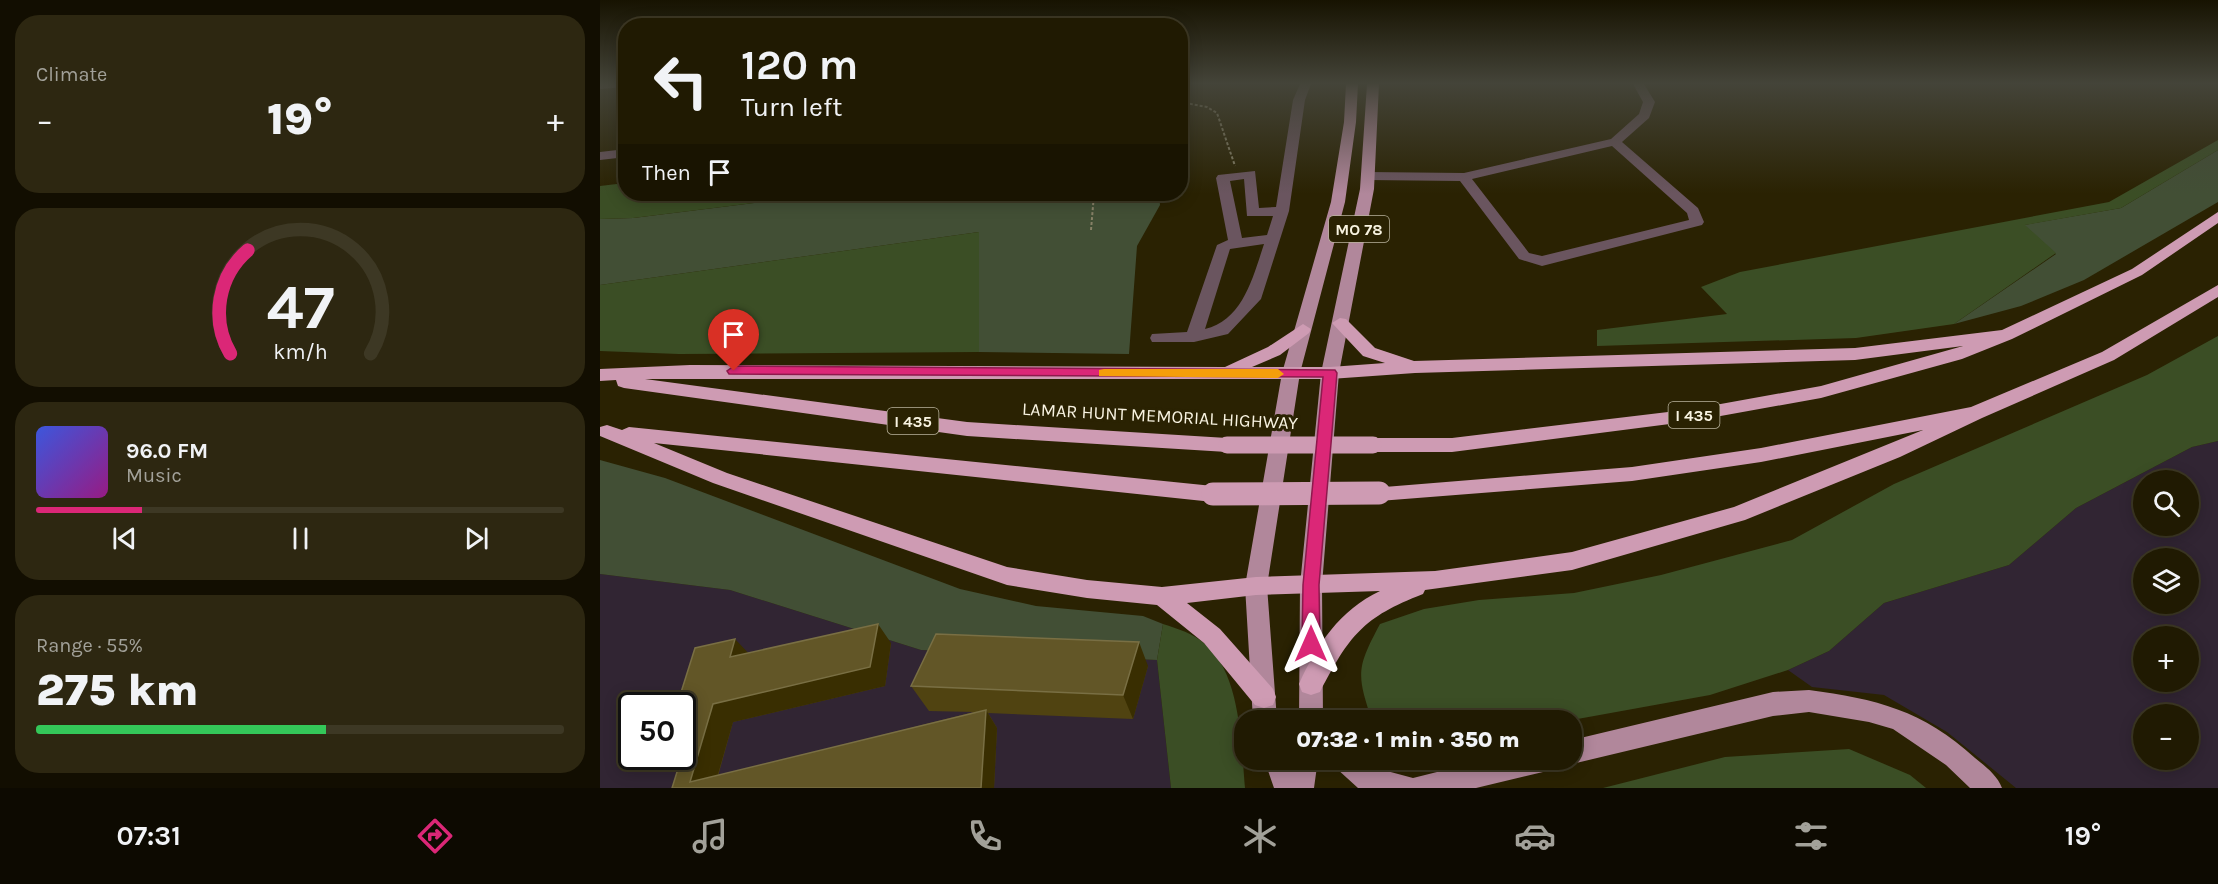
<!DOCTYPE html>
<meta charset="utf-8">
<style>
body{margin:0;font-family:Karla,sans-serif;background:#2d2711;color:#f1f3f6;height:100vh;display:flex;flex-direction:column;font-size:22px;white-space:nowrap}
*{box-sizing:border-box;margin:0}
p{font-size:20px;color:#a2a199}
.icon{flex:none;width:33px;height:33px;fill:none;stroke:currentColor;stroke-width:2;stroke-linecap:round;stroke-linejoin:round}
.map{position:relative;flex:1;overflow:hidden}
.side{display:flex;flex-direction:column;gap:15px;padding:15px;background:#120e01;width:600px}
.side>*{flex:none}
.banner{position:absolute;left:18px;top:18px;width:570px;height:183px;border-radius:24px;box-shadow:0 3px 15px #0003,0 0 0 2px #3d3824;background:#201a02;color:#f1f3f6;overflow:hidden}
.buttons{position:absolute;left:1533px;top:470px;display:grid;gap:12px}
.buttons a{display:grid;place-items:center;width:66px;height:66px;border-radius:50%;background:#201a02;box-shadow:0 3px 15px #0003,0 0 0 2px #3d3824;font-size:30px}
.speed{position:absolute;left:18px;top:692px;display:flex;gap:12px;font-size:30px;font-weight:700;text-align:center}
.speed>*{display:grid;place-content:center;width:78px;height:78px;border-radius:50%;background:#201a02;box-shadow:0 3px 15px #0003,0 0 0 2px #3d3824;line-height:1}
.speed .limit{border:3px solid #111;border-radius:9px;background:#fff;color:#111}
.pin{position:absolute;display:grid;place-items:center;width:51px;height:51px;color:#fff;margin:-62px -26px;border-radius:50% 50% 50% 0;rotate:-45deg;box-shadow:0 0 6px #0007}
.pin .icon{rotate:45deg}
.me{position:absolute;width:66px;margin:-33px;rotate:0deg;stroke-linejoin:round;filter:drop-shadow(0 0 4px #0008)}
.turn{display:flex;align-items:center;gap:21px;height:126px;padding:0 24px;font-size:27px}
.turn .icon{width:78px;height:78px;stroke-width:2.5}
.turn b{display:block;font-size:42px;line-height:51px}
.then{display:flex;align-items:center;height:57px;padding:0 24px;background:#0003;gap:12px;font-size:22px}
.big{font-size:45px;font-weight:800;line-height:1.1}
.side .widget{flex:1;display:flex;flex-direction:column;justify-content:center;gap:9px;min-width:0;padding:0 21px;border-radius:24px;background:#2d2711}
.side .dial{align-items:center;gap:0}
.dial svg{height:156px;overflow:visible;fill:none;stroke:#3d3824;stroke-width:7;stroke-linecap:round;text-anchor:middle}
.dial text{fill:#f1f3f6;stroke:none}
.song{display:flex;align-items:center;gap:18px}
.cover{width:72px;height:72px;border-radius:9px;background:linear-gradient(135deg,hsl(230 70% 55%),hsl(310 70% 35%))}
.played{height:6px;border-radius:3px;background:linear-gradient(90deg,#db2777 20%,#3d3824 20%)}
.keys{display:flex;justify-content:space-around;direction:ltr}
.heat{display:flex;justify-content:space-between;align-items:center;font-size:33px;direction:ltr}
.charge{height:9px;border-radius:4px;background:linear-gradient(90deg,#34c759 55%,#3d3824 0)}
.trip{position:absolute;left:634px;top:710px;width:348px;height:60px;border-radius:24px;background:#201a02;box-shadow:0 3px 15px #0003,0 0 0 2px #3d3824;font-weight:800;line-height:60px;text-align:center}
.dock{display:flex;height:96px;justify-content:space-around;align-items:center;background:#0d0a01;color:#a2a199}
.dock .icon{width:42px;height:42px}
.dock .current{color:#db2777}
.dock b{font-size:27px;color:#f1f3f6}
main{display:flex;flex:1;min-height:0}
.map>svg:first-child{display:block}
</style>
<main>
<section class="side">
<div class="widget"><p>Climate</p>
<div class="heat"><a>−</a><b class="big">19°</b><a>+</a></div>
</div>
<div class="widget dial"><svg viewBox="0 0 100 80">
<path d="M14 69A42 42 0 1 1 86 69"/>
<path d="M14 69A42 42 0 0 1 23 16" stroke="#db2777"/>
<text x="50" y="56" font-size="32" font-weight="700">47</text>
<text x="50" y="72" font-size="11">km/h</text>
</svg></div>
<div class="widget">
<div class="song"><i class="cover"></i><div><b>96.0 FM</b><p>Music</p></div></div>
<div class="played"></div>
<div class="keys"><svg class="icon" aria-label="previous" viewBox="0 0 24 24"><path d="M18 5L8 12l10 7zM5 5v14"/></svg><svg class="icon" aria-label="pause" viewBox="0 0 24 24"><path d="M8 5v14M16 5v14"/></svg><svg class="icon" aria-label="next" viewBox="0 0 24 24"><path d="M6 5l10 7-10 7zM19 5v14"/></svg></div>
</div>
<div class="widget"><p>Range · 55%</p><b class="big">275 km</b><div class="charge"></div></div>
</section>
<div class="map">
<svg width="1618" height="788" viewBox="0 0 1618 788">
<rect width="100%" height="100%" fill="#2a2202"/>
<g fill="#312533" fill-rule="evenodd">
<path d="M1618 441V788H1416L1347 732 1284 695 1212 687 1188 670 1229 651 1284 603 1409 565 1476 508 1592 447ZM1544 480H1588V525H1544ZM1544 558H1588V603H1544ZM1544 636H1588V681H1544ZM1544 714H1588V759H1544Z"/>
<path d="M0 574 130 590 321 650 557 660 571 788H0ZM32 705H82V756H32Z"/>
</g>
<g fill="#424f35">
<path d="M1618 150V202L1484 280 1421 306 1354 324 1456 254 1424 225 1521 208Z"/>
<path d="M227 194H559L560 205 537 246 529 354 379 352V232L0 285V219L33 218Z"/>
<path d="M0 460 65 478 360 589 436 606 543 616 563 624 557 660 321 650 130 590 0 574Z"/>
</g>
<g fill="#3b4e25">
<path d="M1618 140V150L1521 208 1425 225 1456 253 1354 324 1256 338 997 346V330L1127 314 1101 287 1140 272 1509 202Z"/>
<path d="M25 183 26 194H227L33 218 0 219V186Z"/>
<path d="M379 232V352L79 354 0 351V285Z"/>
<path d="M1618 336V441L1592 447 1476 508 1409 565 1284 603 1229 651 1188 670 1110 695 972 720H772C756 674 757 667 780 624L824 609 879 600 974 593 1061 575 1192 540 1294 484 1547 375Z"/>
<path d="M563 624C578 629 593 633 605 644 641 674 641 744 645 788H571L557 660Z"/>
<path d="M1249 749 1310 775 1326 788H1003L1125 757Z"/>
</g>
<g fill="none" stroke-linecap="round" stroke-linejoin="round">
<g stroke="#878167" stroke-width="2" stroke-dasharray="3 2" stroke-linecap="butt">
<path d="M580 102 607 107 617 113 635 166"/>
<path d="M491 230 494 194"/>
</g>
<g fill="#6a555f" fill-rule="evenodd">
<path d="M0 84H26V87L0 89Z"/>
<path d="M700 84H711L705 100 689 211 661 299 628 334 594 342H552L550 338 552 334 587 332 617 245 628 240 616 178 618 175 655 171 659 208 676 207 693 100ZM644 179 647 216H673L667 235 642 238 630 181ZM664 244C653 277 643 320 605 329L630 249Z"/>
<path d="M1033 84H1044L1055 102 1049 118 1022 142 1098 208 1104 222 1102 225 942 266 919 259 860 181 768 180 761 176 768 172 864 173 1011 139 1039 114 1043 102ZM1012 146 1087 213 1089 220 942 256 929 253 872 179Z"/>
<path d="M26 149V157L0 160V152Z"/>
</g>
<g fill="#b1879b" fill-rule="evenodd">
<path d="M746 84H758L756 122 745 202 700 373 667 586 677 720H653L645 586 682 373 731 202 744 122Z"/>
<path d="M767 84H779L774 189 739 373 722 585 723 720H699L700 585 721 373 760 189Z"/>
<path d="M1209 690C1276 699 1323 710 1375 758 1386 767 1397 775 1402 788H1370L1346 765 1293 729 1269 722 1209 712 1173 716 972 764 962 759H972V740L1173 692Z"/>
<path d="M664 759H690L691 763 692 759H718L714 788H674Z"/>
<path d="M732 759H764L772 767 813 778 889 759H956L952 768 943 772 876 788H758L736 768Z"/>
</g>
<g fill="#ce9bb3" fill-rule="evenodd">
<path d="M1618 212V223L1542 275 1412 339 1362 359 1221 398 1093 421 852 452H773L766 450 763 445 766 440 773 438H852L1093 409 1221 386 1363 346 1255 360 815 373 730 379H45L367 422 627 438 634 440 637 445 634 450 627 452 367 436 24 388 18 386 16 380 0 381V369L90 365 625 367 668 347 703 324 711 329 709 333 680 355 652 367H730L785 363 763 356 732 323 740 318 746 319 775 348 814 361 1255 348 1402 330 1532 269Z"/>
<path d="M1618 285V297L1514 360 1382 418 1300 457 1145 520 972 570 825 590 823 594C763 617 749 636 720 692L711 695 702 692 699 684C717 644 740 610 780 591L656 595 587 603 620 629 673 689 676 697 673 705 664 708 655 705 604 643 557 605 487 598 407 585 113 483 0 436V427L7 425 22 430 29 427 613 486 620 489 623 494 620 499 613 502 54 443 127 473 407 567 487 580 562 587 656 577 835 571 972 552 1134 507 1323 430 1161 462 1032 481 779 501 772 498 769 493 772 488 1032 467 1161 448 1371 407 1502 352Z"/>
</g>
<path stroke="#ce9bb3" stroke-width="17" d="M627 445H773"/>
<path stroke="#ce9bb3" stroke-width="23" d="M613 494 779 493"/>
</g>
<path fill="#504311" d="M291 643 285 686 133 722 118 776 374 712 329 711 311 686 548 666 533 719 388 713 397 728 394 788H72L84 749 82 748 148 653Z"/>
<g fill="#392e01">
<path d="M278 624 291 643 285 686 133 722 114 788 90 782 88 752 82 748V731L113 704Z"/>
<path d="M135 639 153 658 130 657Z"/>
<path d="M539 642 548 666 533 719 523 695Z"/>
<path d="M386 710 397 728 394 788H381Z"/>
</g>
<g fill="#625627" stroke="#796f44" stroke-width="1.5">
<path d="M278 624 270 667 113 704 90 782 386 710 381 788H72L82 756 90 729 82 731V705H77L95 648 135 639 130 657Z"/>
<path d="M336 634 539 642 523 695 311 686Z"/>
</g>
<linearGradient id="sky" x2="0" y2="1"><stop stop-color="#171301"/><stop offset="0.43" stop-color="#444439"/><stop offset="1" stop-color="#444439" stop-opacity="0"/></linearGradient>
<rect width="1618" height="194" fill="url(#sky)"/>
<path fill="#db2777" stroke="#8e194d" stroke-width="1.5" d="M134 366 735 370 737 373 719 585 720 644 717 650 711 652 705 650 702 644 703 585 723 377 129 374 127 371Z"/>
<path fill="#f59e0b" d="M504 369H678L684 374 678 378 499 376V370Z"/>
<g text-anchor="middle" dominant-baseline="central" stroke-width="6" stroke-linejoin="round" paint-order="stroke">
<g fill="#2a2202" stroke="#bab49e" stroke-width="1.5">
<rect x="729" y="216" width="60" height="26" rx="4.5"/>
<rect x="1068.5" y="402" width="51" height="26" rx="4.5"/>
<rect x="287.5" y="408" width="51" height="26" rx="4.5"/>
</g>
<g font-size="16" font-weight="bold" fill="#f8f3e1">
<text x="759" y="229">MO 78</text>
<text x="1094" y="415">I 435</text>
<text x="313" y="421">I 435</text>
</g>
<g font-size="18" fill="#f8f3e1" stroke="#2a2202">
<text transform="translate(560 416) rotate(3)">LAMAR HUNT MEMORIAL HIGHWAY</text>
</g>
</g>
</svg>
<div class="buttons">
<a><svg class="icon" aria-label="search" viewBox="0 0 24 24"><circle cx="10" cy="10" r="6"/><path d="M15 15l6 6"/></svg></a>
<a><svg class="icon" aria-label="layers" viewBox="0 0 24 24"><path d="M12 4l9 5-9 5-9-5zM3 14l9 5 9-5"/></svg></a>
<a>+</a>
<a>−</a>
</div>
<div class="speed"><div class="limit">50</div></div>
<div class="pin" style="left:134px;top:371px;background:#d93025"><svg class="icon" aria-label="arrive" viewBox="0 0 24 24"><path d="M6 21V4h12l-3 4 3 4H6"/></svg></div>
<svg class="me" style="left:711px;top:644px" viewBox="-20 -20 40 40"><path d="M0-17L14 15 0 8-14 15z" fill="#db2777" stroke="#fff" stroke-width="4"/></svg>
<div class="trip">07:32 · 1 min · 350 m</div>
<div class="banner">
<div class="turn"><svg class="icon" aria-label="left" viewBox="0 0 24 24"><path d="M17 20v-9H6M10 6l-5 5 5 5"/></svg><div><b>120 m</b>Turn left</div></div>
<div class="then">Then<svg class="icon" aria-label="arrive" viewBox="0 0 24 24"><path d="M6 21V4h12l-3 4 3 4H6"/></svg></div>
</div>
</div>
</main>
<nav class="dock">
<b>07:31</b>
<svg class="icon current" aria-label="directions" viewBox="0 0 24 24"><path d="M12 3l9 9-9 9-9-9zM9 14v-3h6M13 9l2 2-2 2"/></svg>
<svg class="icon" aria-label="music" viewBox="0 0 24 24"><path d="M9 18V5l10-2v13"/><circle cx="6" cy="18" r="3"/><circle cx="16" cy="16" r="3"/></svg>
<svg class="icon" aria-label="phone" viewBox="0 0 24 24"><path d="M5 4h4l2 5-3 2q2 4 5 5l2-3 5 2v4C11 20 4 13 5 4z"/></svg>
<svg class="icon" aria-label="climate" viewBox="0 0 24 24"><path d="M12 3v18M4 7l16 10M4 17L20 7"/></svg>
<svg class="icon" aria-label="car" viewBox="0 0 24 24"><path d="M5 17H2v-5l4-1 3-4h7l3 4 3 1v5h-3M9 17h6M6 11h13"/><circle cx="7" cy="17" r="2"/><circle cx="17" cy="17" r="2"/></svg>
<svg class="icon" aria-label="filters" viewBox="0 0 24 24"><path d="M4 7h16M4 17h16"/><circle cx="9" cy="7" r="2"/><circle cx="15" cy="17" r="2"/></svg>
<b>19°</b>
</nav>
